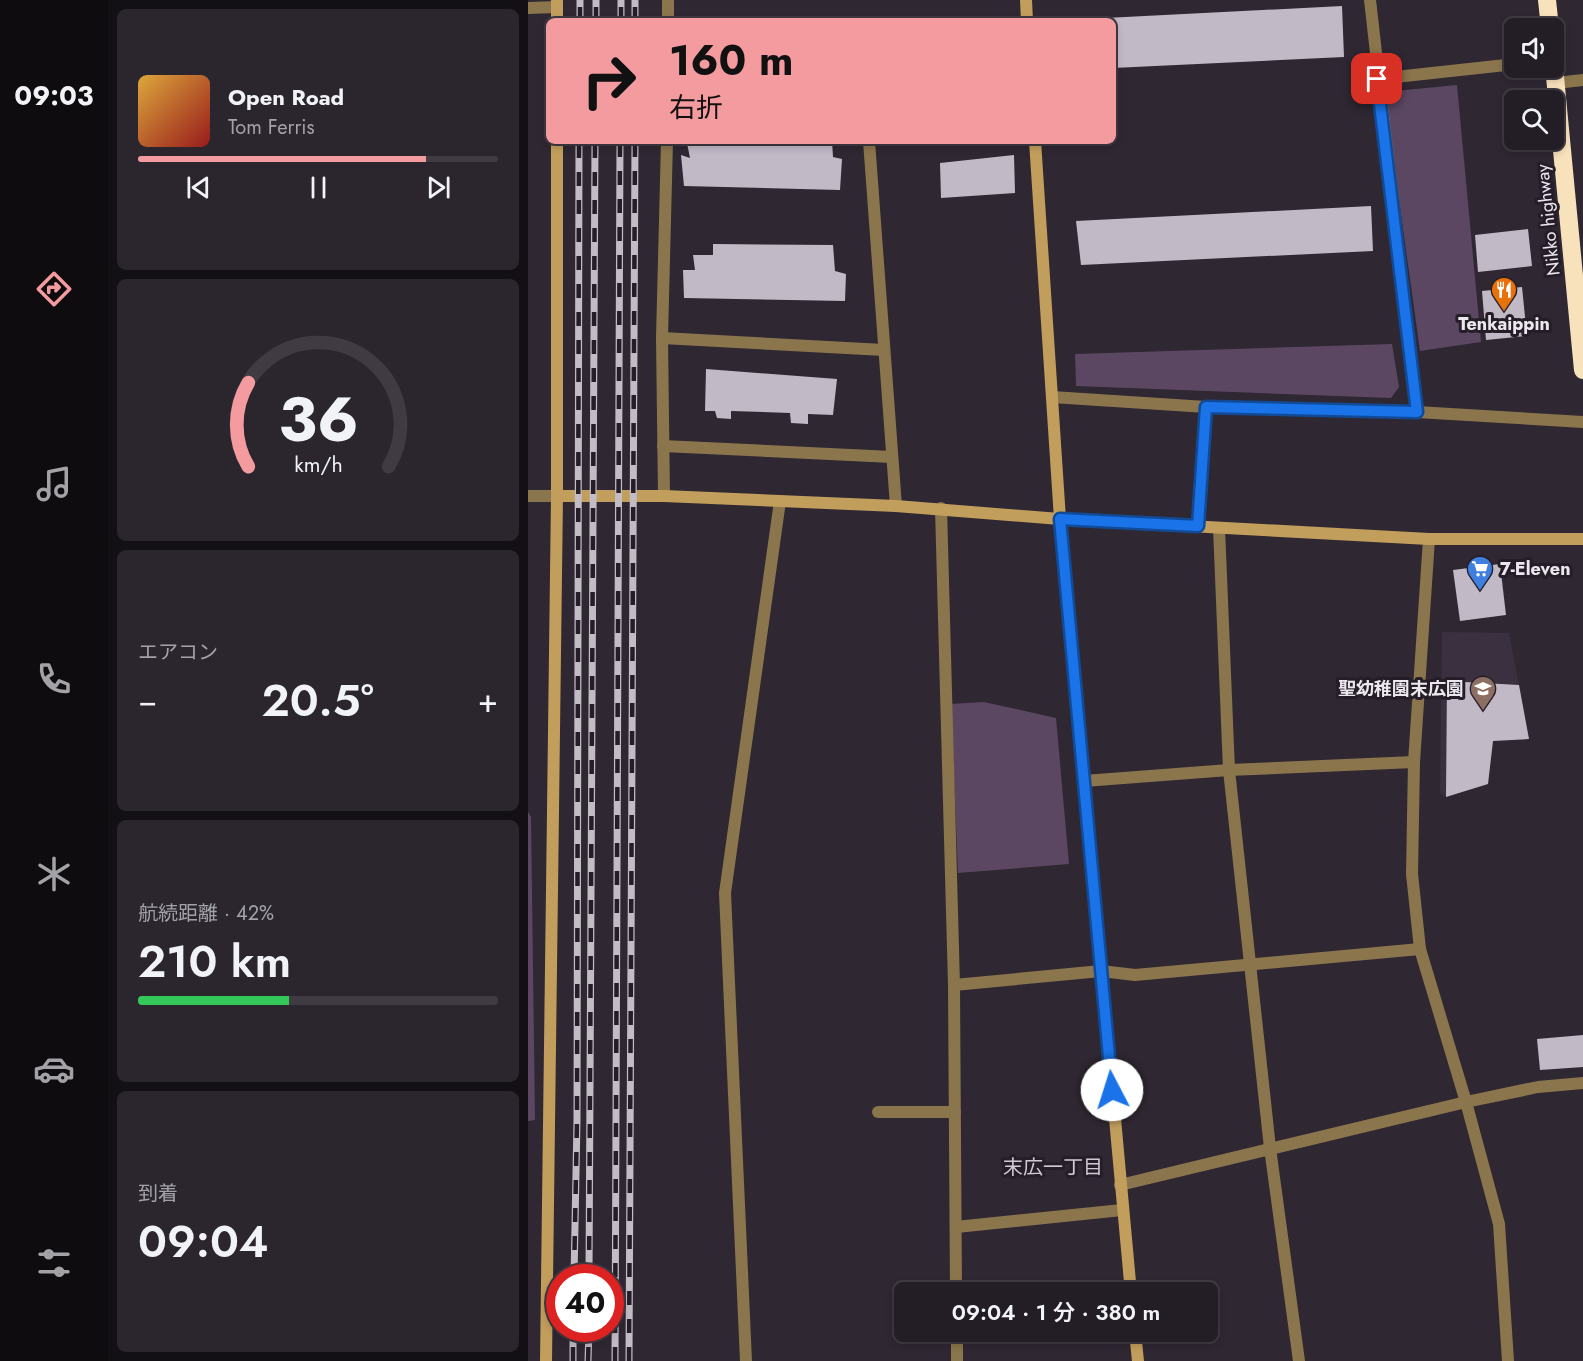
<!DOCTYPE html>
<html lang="ja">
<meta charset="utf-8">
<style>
body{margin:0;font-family:Jost,"Noto Sans JP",sans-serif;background:#2b262e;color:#f1f3f6;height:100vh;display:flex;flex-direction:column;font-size:22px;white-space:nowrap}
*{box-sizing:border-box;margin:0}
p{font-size:20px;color:#a3a2a7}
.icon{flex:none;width:33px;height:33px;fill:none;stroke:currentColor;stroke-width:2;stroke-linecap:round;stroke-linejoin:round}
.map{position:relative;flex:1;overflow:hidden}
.sheet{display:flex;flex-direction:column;gap:9px;padding:9px;background:#131015;width:420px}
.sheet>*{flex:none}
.top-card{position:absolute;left:18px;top:18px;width:570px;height:126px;border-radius:9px;box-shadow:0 3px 9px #0003,0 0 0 2px #403b43;background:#f49b9f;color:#111;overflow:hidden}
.buttons{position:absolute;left:976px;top:18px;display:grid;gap:12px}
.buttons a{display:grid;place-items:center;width:60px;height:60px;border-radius:9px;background:#231d26;box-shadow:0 3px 9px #0003,0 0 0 2px #403b43;font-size:30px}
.speed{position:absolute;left:18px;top:1264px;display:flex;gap:12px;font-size:30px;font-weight:700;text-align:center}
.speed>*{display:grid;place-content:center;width:78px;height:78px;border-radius:50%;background:#231d26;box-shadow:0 3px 9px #0003,0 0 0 2px #403b43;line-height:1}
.speed .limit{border:9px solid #d22;background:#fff;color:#111}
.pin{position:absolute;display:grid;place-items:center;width:51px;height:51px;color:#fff;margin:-26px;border-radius:12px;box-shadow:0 3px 9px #0006}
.me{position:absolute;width:66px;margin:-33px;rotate:355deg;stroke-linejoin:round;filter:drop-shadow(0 0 4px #0008)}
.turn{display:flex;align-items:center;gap:21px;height:126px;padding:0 24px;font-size:27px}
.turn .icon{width:78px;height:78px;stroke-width:2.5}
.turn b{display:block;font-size:42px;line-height:51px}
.big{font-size:45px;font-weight:600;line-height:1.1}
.sheet .card{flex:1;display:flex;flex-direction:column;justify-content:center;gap:9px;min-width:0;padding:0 21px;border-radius:9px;background:#2b262e}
.sheet .dial{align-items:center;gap:0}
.dial svg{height:156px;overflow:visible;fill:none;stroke:#403b43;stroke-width:7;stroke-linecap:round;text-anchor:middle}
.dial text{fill:#f1f3f6;stroke:none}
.song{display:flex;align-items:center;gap:18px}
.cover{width:72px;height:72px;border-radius:9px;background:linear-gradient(135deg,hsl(40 70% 55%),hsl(0 70% 35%))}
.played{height:6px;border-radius:3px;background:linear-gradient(90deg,#f49b9f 80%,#403b43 80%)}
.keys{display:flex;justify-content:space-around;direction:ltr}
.heat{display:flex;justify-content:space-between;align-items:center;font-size:33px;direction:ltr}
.charge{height:9px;border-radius:4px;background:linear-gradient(90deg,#34c759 42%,#403b43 0)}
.trip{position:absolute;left:366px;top:1282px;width:324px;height:60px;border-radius:9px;background:#231d26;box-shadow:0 3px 9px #0003,0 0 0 2px #403b43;font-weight:600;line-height:60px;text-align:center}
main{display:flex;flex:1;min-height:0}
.dock{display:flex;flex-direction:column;width:108px;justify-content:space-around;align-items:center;background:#0e0c0f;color:#a3a2a7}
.dock .icon{width:42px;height:42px}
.dock .active{color:#f49b9f}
.dock b{font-size:27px;color:#f1f3f6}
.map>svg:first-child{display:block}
</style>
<main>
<nav class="dock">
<b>09:03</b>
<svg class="icon active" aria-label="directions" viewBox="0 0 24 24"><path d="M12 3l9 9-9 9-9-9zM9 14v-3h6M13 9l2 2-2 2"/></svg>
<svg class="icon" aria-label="music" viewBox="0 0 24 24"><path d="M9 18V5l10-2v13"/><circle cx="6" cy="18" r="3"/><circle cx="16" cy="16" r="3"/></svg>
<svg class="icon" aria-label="phone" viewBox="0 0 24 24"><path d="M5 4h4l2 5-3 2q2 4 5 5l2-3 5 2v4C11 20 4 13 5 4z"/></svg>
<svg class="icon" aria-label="climate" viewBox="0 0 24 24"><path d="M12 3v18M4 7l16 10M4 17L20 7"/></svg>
<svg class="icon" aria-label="car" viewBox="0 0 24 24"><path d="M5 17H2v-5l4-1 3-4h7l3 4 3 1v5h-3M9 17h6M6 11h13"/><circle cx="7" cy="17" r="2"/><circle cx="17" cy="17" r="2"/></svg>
<svg class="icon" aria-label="filters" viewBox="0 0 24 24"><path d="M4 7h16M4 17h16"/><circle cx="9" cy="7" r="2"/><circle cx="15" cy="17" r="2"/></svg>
</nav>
<section class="sheet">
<div class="card">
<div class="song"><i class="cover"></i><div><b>Open Road</b><p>Tom Ferris</p></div></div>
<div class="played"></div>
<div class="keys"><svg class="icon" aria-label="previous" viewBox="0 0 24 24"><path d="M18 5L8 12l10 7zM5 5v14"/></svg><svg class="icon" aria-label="pause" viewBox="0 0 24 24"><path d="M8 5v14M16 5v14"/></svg><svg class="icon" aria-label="next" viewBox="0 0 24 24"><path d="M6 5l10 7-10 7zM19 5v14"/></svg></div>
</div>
<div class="card dial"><svg viewBox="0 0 100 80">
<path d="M14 69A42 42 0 1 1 86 69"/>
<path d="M14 69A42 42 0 0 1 14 26" stroke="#f49b9f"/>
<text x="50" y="56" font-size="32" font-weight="700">36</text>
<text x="50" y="72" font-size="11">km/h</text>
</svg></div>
<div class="card"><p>エアコン</p>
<div class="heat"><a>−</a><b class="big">20.5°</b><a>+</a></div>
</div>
<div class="card"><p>航続距離 · 42%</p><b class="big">210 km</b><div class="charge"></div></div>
<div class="card"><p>到着</p><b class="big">09:04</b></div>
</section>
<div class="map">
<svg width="1055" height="1361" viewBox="0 0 1055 1361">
<rect width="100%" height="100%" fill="#2f2732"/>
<path fill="#3b303f" d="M914 632 981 633 1001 739 965 741 960 784 918 797 912 793Z"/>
<g fill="#5b4762">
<path d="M929 85 953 342 892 351 856 92Z"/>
<path d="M864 344 871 387 863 398 548 386 547 354Z"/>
<path d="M456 702 528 718 541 864 430 873 423 704Z"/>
<path d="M0 812 3 817 7 1120 0 1121Z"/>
</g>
<g fill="#c2b9c6">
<path d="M814 6 816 57 585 68V21H558V19Z"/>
<path d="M181 141H304L305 157 314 159 312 190 156 186 153 155 162 158 159 143H181Z"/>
<path d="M486 155 487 193 413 198 412 163Z"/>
<path d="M843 206 845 251 553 265 548 221Z"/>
<path d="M1000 229 1004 266 950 272 947 235Z"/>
<path d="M185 244 305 245 307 271 318 274 317 301 156 298 155 270H167L165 255H185Z"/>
<path d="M994 287 999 336 958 340 954 291Z"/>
<path d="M178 369 309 379 305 415 280 414V424L263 423 262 413 203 411V419L189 418 187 411H177Z"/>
<path d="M972 564 978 615 932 621 925 570Z"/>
<path d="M919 681 991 685 1001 739 965 741 960 784 918 797Z"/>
<path d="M1055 1035V1067L1012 1070 1009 1039Z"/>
</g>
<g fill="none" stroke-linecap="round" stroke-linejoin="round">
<g stroke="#8b754c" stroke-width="12">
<path d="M0 8 29 7"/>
<path d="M140 21V0"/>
<path d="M849 79 987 64"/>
<path d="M1028 83 1055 80"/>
<path d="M341 141 368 506"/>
<path d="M134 338 356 350"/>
<path d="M524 397 678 407 889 412 842 0"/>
<path d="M889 412 1055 422"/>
<path d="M135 446 364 457"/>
<path d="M0 496H29"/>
<path d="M136 496 134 338 139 141"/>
<path d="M413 508 426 985 428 1293"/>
<path d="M670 526 678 407"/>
<path d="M691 528 701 770 742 1148 771 1361"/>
<path d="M901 539 886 762 884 874 892 949 938 1102 971 1224 980 1361"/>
<path d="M556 781 701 770 886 762"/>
<path d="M426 985 573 971 607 975 892 949"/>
<path d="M350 1112H427"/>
<path d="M592 1185 938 1102 1010 1087 1055 1083"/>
<path d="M428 1227 594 1210"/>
<path d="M429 1332V1361"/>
<path d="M218 1361 197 893 252 501"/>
</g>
<g stroke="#c29e5c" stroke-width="12">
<path d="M498 0 499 21"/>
<path d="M29 21V0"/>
<path d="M507 141 532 519 603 1293"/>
<path d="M29 496H136L368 506 532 519 901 539H1055"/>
<path d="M607 1332 610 1361"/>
<path d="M18 1361 29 496V141"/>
</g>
<g stroke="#f8e2bc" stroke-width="18">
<path d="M1019 0 1022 28"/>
<path d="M1026 66 1055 370"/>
</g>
<defs>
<g id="rail">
<path d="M52 21V0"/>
<path d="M68 21V0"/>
<path d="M93 21V0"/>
<path d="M107 21V0"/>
<path d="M46 1278 49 1120 51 141"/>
<path d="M61 1278 67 141"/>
<path d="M45 1361V1329"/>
<path d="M60 1361 61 1329"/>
<path d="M87 1361 92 141"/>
<path d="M101 1361 107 141"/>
</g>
</defs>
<use href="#rail" stroke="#c2bcc4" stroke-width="7"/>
<use href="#rail" stroke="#251e28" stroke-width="4.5" stroke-dasharray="14" stroke-linecap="butt"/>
</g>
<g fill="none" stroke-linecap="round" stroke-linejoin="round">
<defs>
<path id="route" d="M584 1090 532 519 670 526 678 407 889 412 849 79"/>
</defs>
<use href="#route" stroke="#114b97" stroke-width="15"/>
<use href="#route" stroke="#1a73e8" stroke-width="10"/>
</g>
<defs>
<symbol id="restaurant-pin" viewBox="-11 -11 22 30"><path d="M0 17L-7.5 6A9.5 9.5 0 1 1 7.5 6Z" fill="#e8710a" stroke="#251e28"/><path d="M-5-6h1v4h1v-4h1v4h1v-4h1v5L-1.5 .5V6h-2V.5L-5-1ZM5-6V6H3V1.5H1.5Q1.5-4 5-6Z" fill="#fff"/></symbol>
<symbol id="supermarket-pin" viewBox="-11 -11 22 30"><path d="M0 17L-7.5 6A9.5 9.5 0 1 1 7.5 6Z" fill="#3f7fe0" stroke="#251e28"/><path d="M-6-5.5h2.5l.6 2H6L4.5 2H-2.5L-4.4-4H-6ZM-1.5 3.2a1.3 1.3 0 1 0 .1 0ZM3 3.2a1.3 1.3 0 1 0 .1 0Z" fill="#fff"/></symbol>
<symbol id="school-pin" viewBox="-11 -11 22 30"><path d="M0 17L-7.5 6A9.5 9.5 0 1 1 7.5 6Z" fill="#8d6e63" stroke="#251e28"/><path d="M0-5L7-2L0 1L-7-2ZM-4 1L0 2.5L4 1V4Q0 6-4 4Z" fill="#fff"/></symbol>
</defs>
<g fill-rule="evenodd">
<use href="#restaurant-pin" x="961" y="275" width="30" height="40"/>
<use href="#supermarket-pin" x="937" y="554" width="30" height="40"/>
<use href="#school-pin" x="940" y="674" width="30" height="40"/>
</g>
<g text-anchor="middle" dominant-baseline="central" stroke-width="6" stroke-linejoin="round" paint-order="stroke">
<g font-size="18" fill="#ece7ee" stroke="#251e28">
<text transform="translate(1020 220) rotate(-96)">Nikko highway</text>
</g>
<g font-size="18" font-weight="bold" fill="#ece7ee" stroke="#251e28">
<text x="976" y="324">Tenkaippin</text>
<text x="972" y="569" text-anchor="start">7-Eleven</text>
<text x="936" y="689" text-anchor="end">聖幼稚園末広園</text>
</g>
<g font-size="20" fill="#d2c9d6" stroke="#251e28">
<text x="525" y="1167">末広一丁目</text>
</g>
</g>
</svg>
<div class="buttons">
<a><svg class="icon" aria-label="sound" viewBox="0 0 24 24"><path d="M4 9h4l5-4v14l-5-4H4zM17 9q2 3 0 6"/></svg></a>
<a><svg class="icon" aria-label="search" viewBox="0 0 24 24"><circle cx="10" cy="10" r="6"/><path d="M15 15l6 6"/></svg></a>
</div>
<div class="speed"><div class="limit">40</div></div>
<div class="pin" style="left:849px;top:79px;background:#d93025"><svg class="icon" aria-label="arrive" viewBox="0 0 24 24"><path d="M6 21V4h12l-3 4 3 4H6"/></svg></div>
<svg class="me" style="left:584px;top:1090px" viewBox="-20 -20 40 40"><circle r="19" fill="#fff"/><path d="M0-13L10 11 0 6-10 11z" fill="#1a73e8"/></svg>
<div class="trip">09:04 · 1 分 · 380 m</div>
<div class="top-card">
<div class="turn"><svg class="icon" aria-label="right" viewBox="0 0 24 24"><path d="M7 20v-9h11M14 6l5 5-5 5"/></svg><div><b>160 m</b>右折</div></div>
</div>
</div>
</main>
